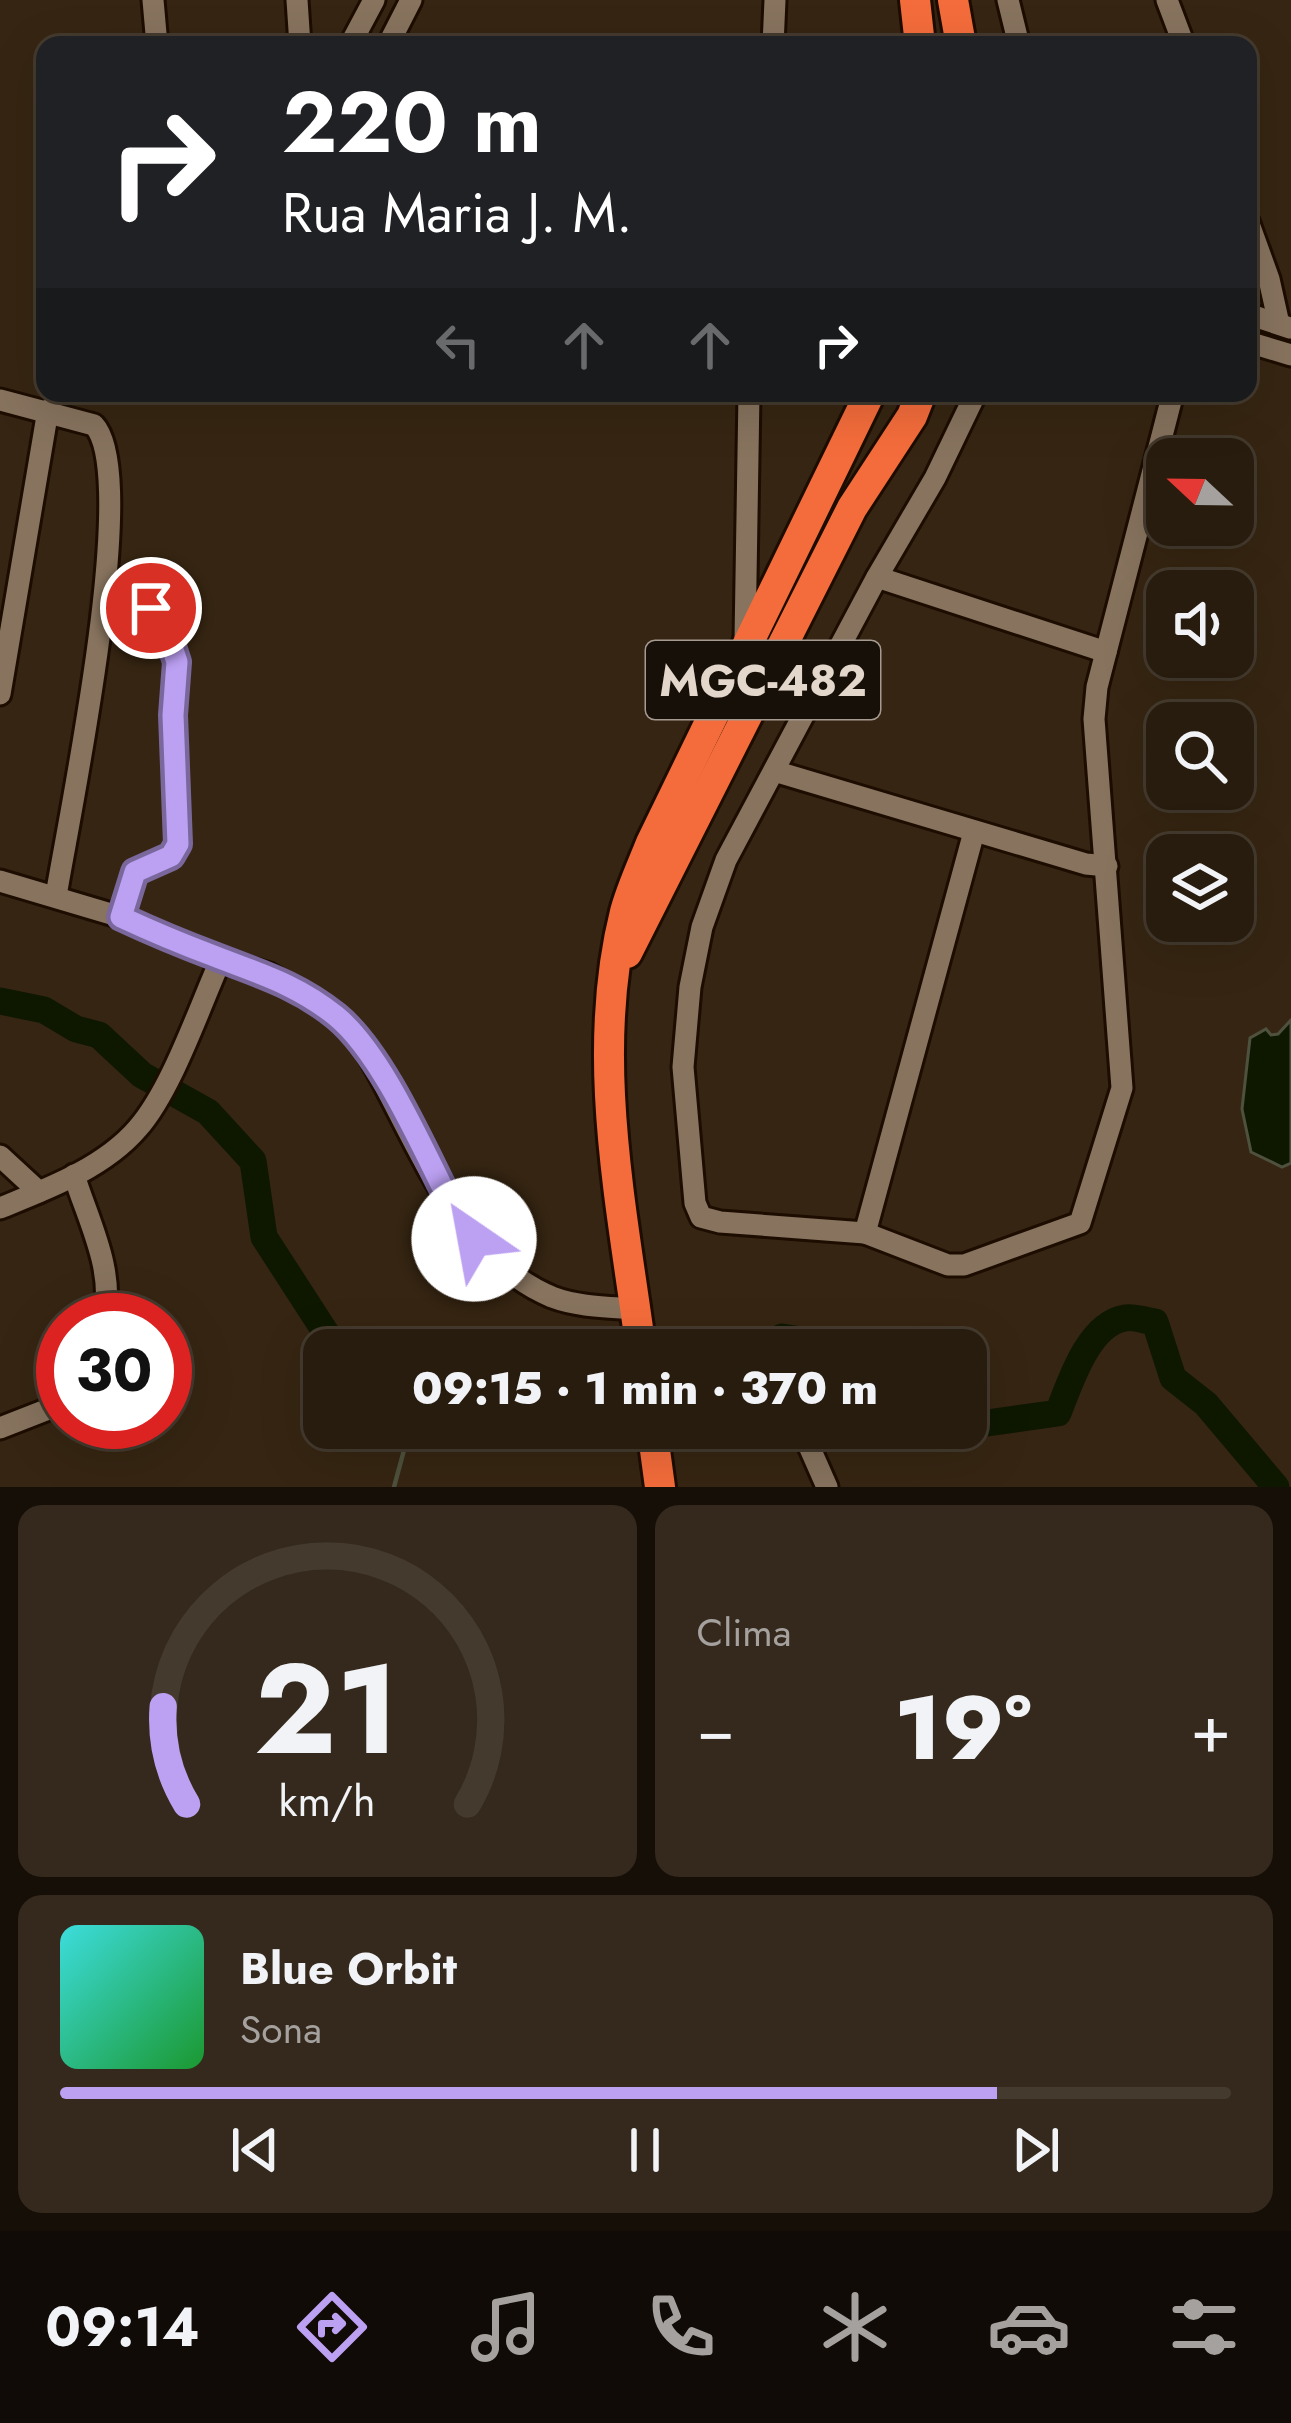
<!DOCTYPE html>
<html lang="pt">
<meta charset="utf-8">
<style>
body{margin:0;font-family:Jost,sans-serif;background:#34291c;color:#f1f3f6;height:100vh;display:flex;flex-direction:column;font-size:45px;white-space:nowrap}
*{box-sizing:border-box;margin:0}
p{font-size:39px;color:#a5a19e}
.icon{flex:none;width:66px;height:66px;fill:none;stroke:currentColor;stroke-width:2;stroke-linecap:round;stroke-linejoin:round}
.map{position:relative;height:1487px;overflow:hidden}
.details{display:flex;flex-direction:column;gap:18px;padding:18px;background:#160f08;flex:1}
.details>*{flex:none}
.banner{position:absolute;left:36px;top:36px;width:1221px;height:366px;border-radius:24px;box-shadow:0 12px 48px #0002,0 0 0 3px #443a2e;background:#202124;color:#fff;overflow:hidden}
.needle{width:78px;rotate:292deg}
.controls{position:absolute;left:1146px;top:438px;display:grid;gap:24px}
.controls a{display:grid;place-items:center;width:108px;height:108px;border-radius:24px;background:#281c0e;box-shadow:0 12px 48px #0002,0 0 0 3px #443a2e;font-size:60px}
.speed{position:absolute;left:36px;top:1293px;display:flex;gap:24px;font-size:60px;font-weight:700;text-align:center}
.speed>*{display:grid;place-content:center;width:156px;height:156px;border-radius:50%;background:#281c0e;box-shadow:0 12px 48px #0002,0 0 0 3px #443a2e;line-height:1}
.speed .limit{border:18px solid #d22;background:#fff;color:#111}
.pin{position:absolute;display:grid;place-items:center;width:102px;height:102px;color:#fff;margin:-51px;border:6px solid #fff;border-radius:50%;box-shadow:0 3px 12px #0007}
.me{position:absolute;width:132px;margin:-66px;rotate:327deg;stroke-linejoin:round;filter:drop-shadow(0 0 9px #0008)}
.turn{display:flex;align-items:center;gap:42px;height:252px;padding:0 48px;font-size:54px}
.turn .icon{width:156px;height:156px;stroke-width:2.5}
.turn b{display:block;font-size:84px;line-height:102px}
.lanes{display:flex;align-items:center;height:114px;padding:0 48px;background:#0003;justify-content:center;gap:60px;direction:ltr}
.lanes .off{opacity:.35}
.big{font-size:90px;font-weight:800;line-height:1.1}
.details .widget{flex:1;display:flex;flex-direction:column;justify-content:center;gap:18px;min-width:0;padding:0 42px;border-radius:24px;background:#34291c}
.details .dial{align-items:center;gap:0}
.dial svg{height:312px;overflow:visible;fill:none;stroke:#443a2e;stroke-width:7;stroke-linecap:round;text-anchor:middle}
.dial text{fill:#f1f3f6;stroke:none}
.song{display:flex;align-items:center;gap:36px}
.cover{width:144px;height:144px;border-radius:18px;background:linear-gradient(135deg,hsl(180 70% 55%),hsl(130 70% 35%))}
.played{height:12px;border-radius:6px;background:linear-gradient(90deg,#bca0f2 80%,#443a2e 80%)}
.keys{display:flex;justify-content:space-around;direction:ltr}
.heat{display:flex;justify-content:space-between;align-items:center;font-size:66px;direction:ltr}
.details .tiles{flex:1;display:grid;gap:18px;grid-template-columns:1fr 1fr}
.widget:last-child{grid-column:span 2}
.trip{position:absolute;left:303px;top:1329px;width:684px;height:120px;border-radius:24px;background:#281c0e;box-shadow:0 12px 48px #0002,0 0 0 3px #443a2e;font-weight:800;line-height:120px;text-align:center}
.tabs{display:flex;height:192px;justify-content:space-around;align-items:center;background:#100b06;color:#a5a19e}
.tabs .icon{width:84px;height:84px}
.tabs .selected{color:#bca0f2}
.tabs b{font-size:54px;color:#f1f3f6}
.map>svg:first-child{display:block}
</style>
<div class="map">
<svg width="1291" height="1487" viewBox="0 0 1291 1487">
<rect width="100%" height="100%" fill="#362512"/>
<path fill="#0e1800" stroke="#4e513d" stroke-width="3" d="M1291 1020V1163L1282 1167 1251 1152 1242 1109 1250 1038 1266 1029 1271 1035 1278 1034Z"/>
<g fill="none" stroke-linecap="round" stroke-linejoin="round">
<path stroke="#4e513d" stroke-width="4.5" d="M394 1487 410 1428"/>
<g stroke="#0e1800" stroke-width="27">
<path d="M0 1001 44 1010 76 1029 99 1035 142 1075 208 1112 253 1161 264 1237 337 1350"/>
<path d="M756 1350 782 1337 834 1345 838 1350"/>
<path d="M966 1426 1058 1413C1070 1383 1088 1324 1125 1318 1134 1316 1146 1321 1155 1322L1173 1378 1206 1404 1276 1487"/>
<path d="M930 1428H952"/>
</g>
<defs>
<g id="minor">
<path d="M153 0 157 45"/>
<path d="M297 0 300 45"/>
<path d="M1008 0 1019 45"/>
<path d="M1167 0 1184 45"/>
<path d="M350 45 374 0"/>
<path d="M388 45 411 0"/>
<path d="M773 45 775 0"/>
<path d="M1248 221 1269 279 1279 324"/>
<path d="M1248 314 1290 328"/>
<path d="M1248 342 1291 355"/>
<path d="M976 393 935 478 877 577 726 860 702 927 690 987 683 1067 695 1203 701 1217 720 1222 865 1233 948 1265H964L1080 1223 1122 1088 1094 719 1097 687 1173 393"/>
<path d="M0 400 94 425C141 476 69 816 56 896"/>
<path d="M877 577 1106 652"/>
<path d="M105 595 151 608 172 641 177 662 173 715 178 844 171 856 135 872 121 917"/>
<path d="M745 640 749 393"/>
<path d="M0 694 48 410"/>
<path d="M774 771 1086 864 1107 866"/>
<path d="M0 881 121 917 221 959 269 974 336 1016 359 1039C413 1127 451 1255 552 1297 578 1307 608 1307 635 1309"/>
<path d="M0 1156 39 1192"/>
<path d="M74 1175C89 1223 115 1270 104 1320"/>
<path d="M0 1208C47 1189 104 1168 138 1128 172 1089 199 1008 221 959"/>
<path d="M865 1233 974 832"/>
<path d="M0 1428 46 1410 63 1396"/>
<path d="M801 1428 827 1487"/>
</g>
<g id="highway">
<path d="M915 0 920 45"/>
<path d="M953 0 961 45"/>
<path d="M627 953 852 508 912 416 921 393"/>
<path d="M641 1350C622 1207 589 1055 625 912 631 889 642 866 651 843L870 393"/>
<path d="M652 1428 660 1487"/>
</g>
</defs>
<use href="#minor" stroke="#1d0d00" stroke-width="27"/>
<use href="#highway" stroke="#1d0d00" stroke-width="36"/>
<use href="#minor" stroke="#87735e" stroke-width="21"/>
<use href="#highway" stroke="#f46c3b" stroke-width="30"/>
</g>
<g fill="none" stroke-linecap="round" stroke-linejoin="round">
<defs>
<path id="route" d="M151 608 165 625 177 662 173 715 178 844 171 856 135 872 121 917C151 931 182 944 214 956 260 974 296 984 336 1016 385 1056 428 1162 459 1220L474 1239"/>
</defs>
<use href="#route" stroke="#7a689d" stroke-width="30"/>
<use href="#route" stroke="#bca0f2" stroke-width="21"/>
</g>
<g text-anchor="middle" dominant-baseline="central" stroke-width="12" stroke-linejoin="round" paint-order="stroke">
<rect fill="#171008" stroke="#a69b91" stroke-width="3" x="646" y="641" width="234" height="78" rx="9"/>
<g font-size="45" font-weight="bold" fill="#e3d7cc">
<text x="763" y="680">MGC-482</text>
</g>
</g>
</svg>
<div class="controls">
<a><svg class="needle" viewBox="-14 -14 28 28"><path d="M0-13l5 13h-10z" fill="#e53935"/><path d="M0 13l5-13h-10z" fill="#a5a19e"/></svg></a>
<a><svg class="icon" aria-label="sound" viewBox="0 0 24 24"><path d="M4 9h4l5-4v14l-5-4H4zM17 9q2 3 0 6"/></svg></a>
<a><svg class="icon" aria-label="search" viewBox="0 0 24 24"><circle cx="10" cy="10" r="6"/><path d="M15 15l6 6"/></svg></a>
<a><svg class="icon" aria-label="layers" viewBox="0 0 24 24"><path d="M12 4l9 5-9 5-9-5zM3 14l9 5 9-5"/></svg></a>
</div>
<div class="speed"><div class="limit">30</div></div>
<div class="pin" style="left:151px;top:608px;background:#d93025"><svg class="icon" aria-label="arrive" viewBox="0 0 24 24"><path d="M6 21V4h12l-3 4 3 4H6"/></svg></div>
<svg class="me" style="left:474px;top:1239px" viewBox="-20 -20 40 40"><circle r="19" fill="#fff"/><path d="M0-13L10 11 0 6-10 11z" fill="#bca0f2"/></svg>
<div class="trip">09:15 · 1 min · 370 m</div>
<div class="banner">
<div class="turn"><svg class="icon" aria-label="right" viewBox="0 0 24 24"><path d="M7 20v-9h11M14 6l5 5-5 5"/></svg><div><b>220 m</b>Rua Maria J. M.</div></div>
<div class="lanes"><svg class="icon off" aria-label="left" viewBox="0 0 24 24"><path d="M17 20v-9H6M10 6l-5 5 5 5"/></svg><svg class="icon off" aria-label="ahead" viewBox="0 0 24 24"><path d="M12 20V5M6 11l6-6 6 6"/></svg><svg class="icon off" aria-label="ahead" viewBox="0 0 24 24"><path d="M12 20V5M6 11l6-6 6 6"/></svg><svg class="icon" aria-label="right" viewBox="0 0 24 24"><path d="M7 20v-9h11M14 6l5 5-5 5"/></svg></div>
</div>
</div>
<section class="details">
<div class="tiles">
<div class="widget dial"><svg viewBox="0 0 100 80">
<path d="M14 69A42 42 0 1 1 86 69"/>
<path d="M14 69A42 42 0 0 1 8 44" stroke="#bca0f2"/>
<text x="50" y="56" font-size="32" font-weight="700">21</text>
<text x="50" y="72" font-size="11">km/h</text>
</svg></div>
<div class="widget"><p>Clima</p>
<div class="heat"><a>−</a><b class="big">19°</b><a>+</a></div>
</div>
<div class="widget">
<div class="song"><i class="cover"></i><div><b>Blue Orbit</b><p>Sona</p></div></div>
<div class="played"></div>
<div class="keys"><svg class="icon" aria-label="previous" viewBox="0 0 24 24"><path d="M18 5L8 12l10 7zM5 5v14"/></svg><svg class="icon" aria-label="pause" viewBox="0 0 24 24"><path d="M8 5v14M16 5v14"/></svg><svg class="icon" aria-label="next" viewBox="0 0 24 24"><path d="M6 5l10 7-10 7zM19 5v14"/></svg></div>
</div>
</div>
</section>
<nav class="tabs">
<b>09:14</b>
<svg class="icon selected" aria-label="directions" viewBox="0 0 24 24"><path d="M12 3l9 9-9 9-9-9zM9 14v-3h6M13 9l2 2-2 2"/></svg>
<svg class="icon" aria-label="music" viewBox="0 0 24 24"><path d="M9 18V5l10-2v13"/><circle cx="6" cy="18" r="3"/><circle cx="16" cy="16" r="3"/></svg>
<svg class="icon" aria-label="phone" viewBox="0 0 24 24"><path d="M5 4h4l2 5-3 2q2 4 5 5l2-3 5 2v4C11 20 4 13 5 4z"/></svg>
<svg class="icon" aria-label="climate" viewBox="0 0 24 24"><path d="M12 3v18M4 7l16 10M4 17L20 7"/></svg>
<svg class="icon" aria-label="car" viewBox="0 0 24 24"><path d="M5 17H2v-5l4-1 3-4h7l3 4 3 1v5h-3M9 17h6M6 11h13"/><circle cx="7" cy="17" r="2"/><circle cx="17" cy="17" r="2"/></svg>
<svg class="icon" aria-label="filters" viewBox="0 0 24 24"><path d="M4 7h16M4 17h16"/><circle cx="9" cy="7" r="2"/><circle cx="15" cy="17" r="2"/></svg>
</nav>
